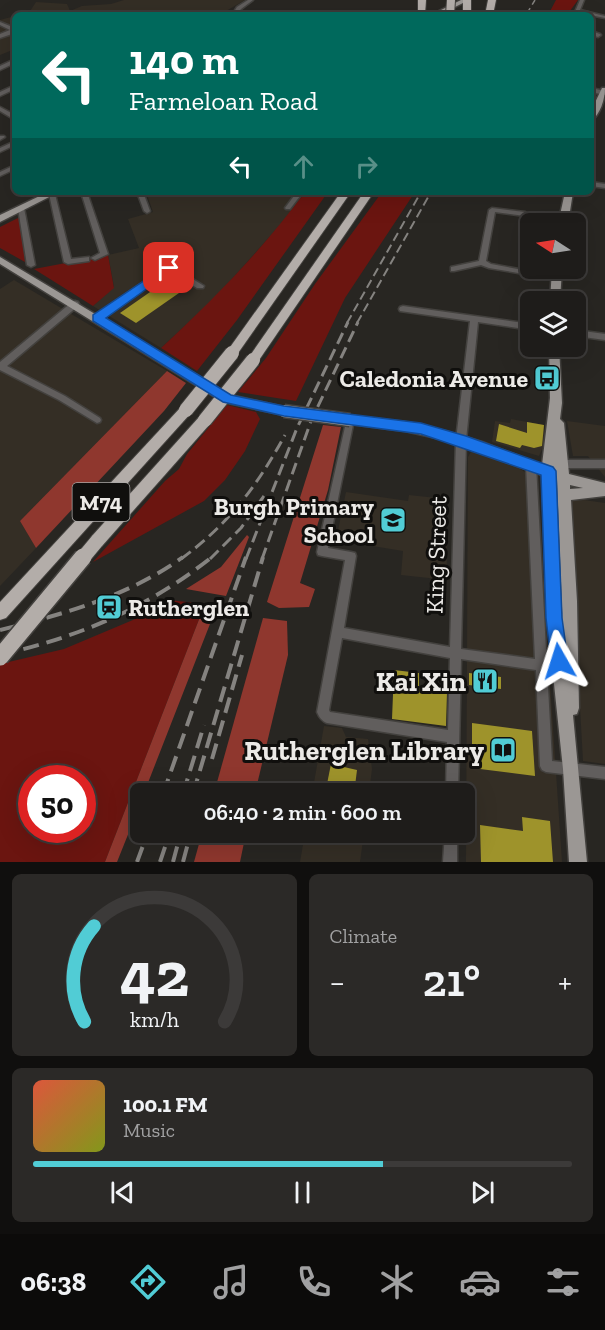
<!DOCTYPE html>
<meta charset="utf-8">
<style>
body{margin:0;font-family:"Zilla Slab",serif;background:#2b2927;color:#f1f3f6;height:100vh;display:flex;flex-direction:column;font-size:22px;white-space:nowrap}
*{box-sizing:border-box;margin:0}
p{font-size:20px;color:#a1a1a2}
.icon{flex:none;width:33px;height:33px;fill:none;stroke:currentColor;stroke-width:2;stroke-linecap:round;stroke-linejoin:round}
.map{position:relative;height:862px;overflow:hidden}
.drawer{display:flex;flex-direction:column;gap:12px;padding:12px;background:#100f0e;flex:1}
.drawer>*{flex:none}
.banner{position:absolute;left:12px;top:12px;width:582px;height:183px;border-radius:9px;box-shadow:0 6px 24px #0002,0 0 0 2px #3c3a39;background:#00695c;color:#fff;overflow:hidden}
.needle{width:39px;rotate:282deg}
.tools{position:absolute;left:520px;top:213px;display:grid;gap:12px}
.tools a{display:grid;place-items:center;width:66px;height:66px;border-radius:9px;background:#1e1c1a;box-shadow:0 6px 24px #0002,0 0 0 2px #3c3a39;font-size:30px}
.speed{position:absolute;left:18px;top:765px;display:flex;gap:12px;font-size:30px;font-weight:700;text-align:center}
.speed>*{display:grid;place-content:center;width:78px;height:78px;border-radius:50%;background:#1e1c1a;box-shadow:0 6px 24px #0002,0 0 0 2px #3c3a39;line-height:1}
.speed .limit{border:9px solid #d22;background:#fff;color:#111}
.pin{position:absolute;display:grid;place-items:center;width:51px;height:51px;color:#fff;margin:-26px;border-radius:12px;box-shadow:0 3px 9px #0006}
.me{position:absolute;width:66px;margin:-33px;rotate:354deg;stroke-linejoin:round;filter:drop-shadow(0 0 4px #0008)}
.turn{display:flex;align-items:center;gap:21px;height:126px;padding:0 18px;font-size:27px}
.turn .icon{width:78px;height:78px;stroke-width:2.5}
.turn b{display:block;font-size:42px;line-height:51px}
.lanes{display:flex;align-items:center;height:57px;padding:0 18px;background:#0003;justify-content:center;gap:30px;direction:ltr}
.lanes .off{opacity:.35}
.big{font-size:45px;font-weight:600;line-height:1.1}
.drawer .card{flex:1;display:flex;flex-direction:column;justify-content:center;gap:9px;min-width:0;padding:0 21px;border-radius:9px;background:#2b2927}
.drawer .dial{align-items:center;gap:0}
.dial svg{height:156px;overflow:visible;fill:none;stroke:#3c3a39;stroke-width:7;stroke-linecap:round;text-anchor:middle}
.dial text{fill:#f1f3f6;stroke:none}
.song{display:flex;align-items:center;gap:18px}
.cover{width:72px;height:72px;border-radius:9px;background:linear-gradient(135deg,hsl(10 70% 55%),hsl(70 70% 35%))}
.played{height:6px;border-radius:3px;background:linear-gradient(90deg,#51ccd5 65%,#3c3a39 65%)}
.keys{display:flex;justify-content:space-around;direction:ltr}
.heat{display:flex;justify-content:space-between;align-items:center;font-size:33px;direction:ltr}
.drawer .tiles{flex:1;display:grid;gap:12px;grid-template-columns:1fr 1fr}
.card:last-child{grid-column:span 2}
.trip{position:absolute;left:130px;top:783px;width:345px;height:60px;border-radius:9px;background:#1e1c1a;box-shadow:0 6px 24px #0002,0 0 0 2px #3c3a39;font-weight:600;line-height:60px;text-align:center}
.tab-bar{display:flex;height:96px;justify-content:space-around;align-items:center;background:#0c0b0a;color:#a1a1a2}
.tab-bar .icon{width:42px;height:42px}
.tab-bar .on{color:#51ccd5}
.tab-bar b{font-size:27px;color:#f1f3f6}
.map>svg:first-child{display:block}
</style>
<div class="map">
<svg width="605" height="862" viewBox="0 0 605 862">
<rect width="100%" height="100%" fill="#282622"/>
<g fill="#342e25">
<path d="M124 0H245L219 15H20L29 13 36 2 67 4 70 11 82 6 111 4Z"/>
<path d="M15 16V49L0 55V20Z"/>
<path d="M146 192H305L289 215 215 298 161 348 93 306 114 287 108 255 139 248 128 219 153 212Z"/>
<path d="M14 280 167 371 20 521 36 548 0 586V289Z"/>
<path d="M511 419 544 425V444L539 456 492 442 495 421 510 423Z"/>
<path d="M567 421 605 426V477L588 456H573Z"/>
<path d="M472 450 519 468 533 478 537 489 562 862H466L468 457Z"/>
<path d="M346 492 408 501 409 495 446 499 447 580 401 575 403 551 336 540Z"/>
<path d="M584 500 605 503V764L583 761 569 510 571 501Z"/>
<path d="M324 726 342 728 346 737 368 739 372 769 369 793 312 794Z"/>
<path d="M305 833H364L360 862H300Z"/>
</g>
<g fill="#6b1510" fill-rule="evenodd">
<path d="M556 0H578L567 15H548Z"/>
<path d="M305 192H328L237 320 197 371 161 348C213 300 263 249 305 192Z"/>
<path d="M382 192 413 195 345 298 296 401 238 392 266 358 315 284Z"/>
<path d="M20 217 25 262 0 248V227Z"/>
<path d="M108 255 114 288 93 306 34 269Z"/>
<path d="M227 405 256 412 260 419 245 451 225 480 204 501 93 562 165 481 179 469 187 454Z"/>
<path d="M169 600 205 604 105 862H0V664L64 649 140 617ZM32 778H82V830H32Z"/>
</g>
<g fill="#8f372e">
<path d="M167 371 186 383 164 411 36 548 20 521Z"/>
<path d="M323 425 341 427 328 490 300 583 315 589 309 607 279 608 267 602Z"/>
<path d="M247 535 249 537 226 596 186 589 221 567Z"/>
<path d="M205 604 217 606 144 793 141 794V802L117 862H105Z"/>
<path d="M263 618 287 621 288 655 255 793H214Z"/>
<path d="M202 833H246L240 862H194Z"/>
</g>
<g fill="#9e932b">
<path d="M173 276 189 286 136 323 120 313Z"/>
<path d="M527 422 544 425 542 446 534 448 522 445 520 448 496 441 499 424 527 433Z"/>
<path d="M394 670 419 673V688L447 692 446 726 392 719Z"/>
<path d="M469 673 501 677V689L469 685Z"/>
<path d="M472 723 532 731 535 776 472 768Z"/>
<path d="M331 764 357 770 354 794H325Z"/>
<path d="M522 817 550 821 553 862H481L480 825 523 831Z"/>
</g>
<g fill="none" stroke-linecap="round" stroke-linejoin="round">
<defs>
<g id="minor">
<path d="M248 0H253L241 9 236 15H232L237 7Z"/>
<path d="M580 0H584L580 10 605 16V18L575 12Z"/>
<path d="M0 22 15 28V33L0 38V34L10 30 0 25Z"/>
<path d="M591 31 600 34 601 35 598 37 591 35Z"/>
<path d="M15 59V63L0 70V66Z"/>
<path d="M15 85V89L0 96V92Z"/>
<path d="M591 88 605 91V95L591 92Z"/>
<path d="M0 107 15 115V120L0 111Z"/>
<path d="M0 136H4L5 137 0 140Z"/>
<path d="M15 141V145L0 152V148Z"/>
<path d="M15 165V169L0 176V172Z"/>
<path d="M591 182 605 184V188L591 186Z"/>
<path d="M52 192 55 194 71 259 89 257V261L68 264 64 262 49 194Z"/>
<path d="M81 192H87L108 254 95 260 91 258 100 253Z"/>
<path d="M137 192H143L150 211 149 212 147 213 144 211Z"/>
<path d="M297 192H303L290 209H286L285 208Z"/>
<path d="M21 206 24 208 35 265 31 267 27 265 18 208Z"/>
<path d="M492 208 525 212 528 214 525 216 495 212 486 261 491 264 556 276H559V280L489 268 481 265 454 271H451V267L479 261 489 210Z"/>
<path d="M166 266H172L204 286 203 288H197L169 271 101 320H95L94 318 95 316Z"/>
<path d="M75 301 78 302 79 304 78 306 7 366 65 396 100 418 101 420 100 422 97 423 59 400 0 370V362L72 302Z"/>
<path d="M403 306 531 324V330L478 322 466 440 461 649 535 659 526 465 528 462H534L536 465 552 761 605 767V779L546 772 542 770 540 766 536 670 461 659 458 794H446L447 742 327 723C322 721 319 717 317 712L345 560 322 556 318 555 317 552 347 418H353L354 420 328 548 351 552 355 553 356 556 344 628 450 647 456 440 470 321 400 311 399 309 400 307ZM342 638 450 658 448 730 330 712 329 710Z"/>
<path d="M576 330 605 334V340L576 336Z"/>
<path d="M563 460H605V468H563L560 467 558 464 560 461Z"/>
<path d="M445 832H457V862H443Z"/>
</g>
<g id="major">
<path d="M461 0H469L439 15H431Z"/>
<path d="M602 88H605C605 99 600 115 591 121V111Z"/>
<path d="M48 192H59L0 222V215Z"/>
<path d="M565 192H573L568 224H558Z"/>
<path d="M0 257 230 395 284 407 290 411 284 415 223 402 0 264Z"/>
<path d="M552 268H562L560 302H550Z"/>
<path d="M549 346H559L562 403 560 419 564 423 569 474 605 483V496L571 500 577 601 579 708 577 714 573 715 587 862H569L563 769 547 618 542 475 445 440 405 431 350 424 344 420 350 416 405 422 445 431 482 442 542 465 550 398ZM555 480H557L563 632ZM570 485 583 488 570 489Z"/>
</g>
<g id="highway">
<path d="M418 0H426L425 15 418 14Z"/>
<rect x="463" y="0" width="8" height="15"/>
<path d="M488 0H496L493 15H485Z"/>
<path d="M341 192H351L236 356H228L226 353 228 350Z"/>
<path d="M364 192H374L257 363H249L247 360 249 357Z"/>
<path d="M186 405 191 407 193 410 191 413 6 618 0 620V602L181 407Z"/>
<path d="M205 415 210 416 212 420 210 424 102 546 97 547 92 546 89 541 92 536 200 416Z"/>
</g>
</defs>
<use href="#minor" stroke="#43413e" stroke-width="3"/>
<use href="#major" stroke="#43413e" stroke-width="3"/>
<use href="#highway" stroke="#43413e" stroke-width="2"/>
<use href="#minor" fill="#615e5d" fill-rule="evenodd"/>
<use href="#major" fill="#9b9794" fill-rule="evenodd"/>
<use href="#highway" fill="#b3ada9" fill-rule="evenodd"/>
<path stroke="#858380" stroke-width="1.5" stroke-dasharray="8 4" stroke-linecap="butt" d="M526 15 535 0"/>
<g stroke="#858380" stroke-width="2" stroke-dasharray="9 4.5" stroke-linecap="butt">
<path d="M347 323 421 192"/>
<path d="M357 323 431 192"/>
</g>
<g stroke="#858380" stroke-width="3" stroke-dasharray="12 6" stroke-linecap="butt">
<path d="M181 559C229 524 257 486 285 435"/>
<path d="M210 559 241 528 264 496"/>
<path d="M246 559 297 428 348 322"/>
<path d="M262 559 311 421 358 322"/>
</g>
<g stroke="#858380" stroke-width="4" stroke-dasharray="16 8" stroke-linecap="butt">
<path d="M0 630C64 614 129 596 183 557"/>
<path d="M0 655C81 636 146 609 212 557"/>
<path d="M212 759 242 655"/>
<path d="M163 794 246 557"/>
<path d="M183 794 204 725"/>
<path d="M193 794 263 557"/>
<path d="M137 862 148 832"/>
<path d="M160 862 170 832"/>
<path d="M173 862 181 832"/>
<path d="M183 862 191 832"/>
</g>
<defs>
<path id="major-bridge" d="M284 411 350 420"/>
<path id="highway-bridge-far2" d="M450 15 451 0"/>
<g id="highway-bridge-far1">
<path d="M186 410 232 353"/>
<path d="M205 420 253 360"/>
<path d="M82 559 97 541"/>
</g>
<path id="highway-bridge" d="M0 657 83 557"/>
</defs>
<use href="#major-bridge" stroke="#43413e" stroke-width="15" stroke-linecap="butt"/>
<use href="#highway-bridge-far2" stroke="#43413e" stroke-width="10" stroke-linecap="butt"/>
<use href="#highway-bridge-far1" stroke="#43413e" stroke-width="16" stroke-linecap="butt"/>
<use href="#highway-bridge" stroke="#43413e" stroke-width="20" stroke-linecap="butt"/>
<use href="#major-bridge" stroke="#9b9794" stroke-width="12"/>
<use href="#highway-bridge-far2" stroke="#b3ada9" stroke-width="8"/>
<use href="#highway-bridge-far1" stroke="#b3ada9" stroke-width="14"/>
<use href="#highway-bridge" stroke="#b3ada9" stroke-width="17"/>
</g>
<path fill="#1a73e8" stroke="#114b97" stroke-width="1.5" d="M169 264 174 268 173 270 106 318 231 395 284 406 421 423 466 436 553 467 556 471 562 618 568 661 565 667 559 670 553 667 551 661 546 618 541 475 421 434 284 416 223 402 93 321V315Z"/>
<defs>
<symbol id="bus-square" viewBox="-11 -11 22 22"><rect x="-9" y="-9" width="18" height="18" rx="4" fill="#51ccd5" stroke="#100f0d"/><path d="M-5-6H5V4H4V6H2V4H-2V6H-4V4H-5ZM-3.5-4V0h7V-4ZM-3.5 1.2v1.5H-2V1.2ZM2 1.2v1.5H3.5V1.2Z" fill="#111"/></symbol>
<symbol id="school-square" viewBox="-11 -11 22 22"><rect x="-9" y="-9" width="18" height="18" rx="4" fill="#51ccd5" stroke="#100f0d"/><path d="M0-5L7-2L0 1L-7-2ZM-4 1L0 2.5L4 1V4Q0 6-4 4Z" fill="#111"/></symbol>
<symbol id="station-square" viewBox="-11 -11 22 22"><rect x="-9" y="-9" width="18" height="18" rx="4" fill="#51ccd5" stroke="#100f0d"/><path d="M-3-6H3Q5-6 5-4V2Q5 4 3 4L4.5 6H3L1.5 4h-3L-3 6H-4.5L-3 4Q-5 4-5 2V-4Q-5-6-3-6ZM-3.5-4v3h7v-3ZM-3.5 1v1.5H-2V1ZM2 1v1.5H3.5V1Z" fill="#111"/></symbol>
<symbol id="restaurant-square" viewBox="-11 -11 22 22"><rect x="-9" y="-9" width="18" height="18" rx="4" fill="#51ccd5" stroke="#100f0d"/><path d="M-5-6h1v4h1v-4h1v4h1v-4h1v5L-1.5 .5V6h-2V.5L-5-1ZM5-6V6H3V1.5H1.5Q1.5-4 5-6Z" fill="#111"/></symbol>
<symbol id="library-square" viewBox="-11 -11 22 22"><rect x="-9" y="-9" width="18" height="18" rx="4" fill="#51ccd5" stroke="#100f0d"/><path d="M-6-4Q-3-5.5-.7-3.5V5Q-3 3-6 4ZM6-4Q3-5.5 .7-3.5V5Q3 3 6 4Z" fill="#111"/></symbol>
</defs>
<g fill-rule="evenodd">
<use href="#bus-square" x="532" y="363" width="30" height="30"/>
<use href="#school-square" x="378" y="505" width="30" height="30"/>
<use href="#station-square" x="94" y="592" width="30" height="30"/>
<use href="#restaurant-square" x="470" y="666" width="30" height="30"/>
<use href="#library-square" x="488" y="735" width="30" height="30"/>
</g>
<g text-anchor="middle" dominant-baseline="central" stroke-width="6" stroke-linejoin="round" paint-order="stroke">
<rect fill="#100f0d" stroke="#aaa8a6" stroke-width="1.5" x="72.5" y="483" width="57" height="38" rx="4.5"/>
<g font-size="22" font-weight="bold" fill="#eceae7">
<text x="101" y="502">M74</text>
</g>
<g font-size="24" font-weight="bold" fill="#eceae7" stroke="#100f0d" text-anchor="end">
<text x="528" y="378">Caledonia Avenue</text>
<text x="374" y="506">Burgh Primary<tspan x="374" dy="28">School</tspan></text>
<text x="128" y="607" text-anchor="start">Rutherglen</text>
</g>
<g font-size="24" fill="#eceae7" stroke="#100f0d">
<text transform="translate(436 555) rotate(-88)">King Street</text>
</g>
<g font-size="28" font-weight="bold" fill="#eceae7" stroke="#100f0d" text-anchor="end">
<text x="466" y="681">Kai Xin</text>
<text x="484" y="750">Rutherglen Library</text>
</g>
</g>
</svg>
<div class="tools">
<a><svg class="needle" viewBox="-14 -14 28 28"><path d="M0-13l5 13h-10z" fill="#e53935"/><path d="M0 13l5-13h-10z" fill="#a1a1a2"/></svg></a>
<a><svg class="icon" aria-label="layers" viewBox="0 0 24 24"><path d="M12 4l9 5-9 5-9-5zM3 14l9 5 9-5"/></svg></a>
</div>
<div class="speed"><div class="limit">50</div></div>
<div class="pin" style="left:169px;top:268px;background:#d93025"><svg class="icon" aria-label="arrive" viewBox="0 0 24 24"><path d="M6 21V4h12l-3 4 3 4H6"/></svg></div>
<svg class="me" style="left:559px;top:661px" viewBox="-20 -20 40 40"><path d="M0-17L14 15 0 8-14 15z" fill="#1a73e8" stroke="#fff" stroke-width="4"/></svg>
<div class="trip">06:40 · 2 min · 600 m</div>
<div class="banner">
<div class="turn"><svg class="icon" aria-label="left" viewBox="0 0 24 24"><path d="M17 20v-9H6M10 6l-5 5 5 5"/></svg><div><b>140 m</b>Farmeloan Road</div></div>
<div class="lanes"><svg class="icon" aria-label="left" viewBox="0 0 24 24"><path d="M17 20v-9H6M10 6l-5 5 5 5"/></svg><svg class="icon off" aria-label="ahead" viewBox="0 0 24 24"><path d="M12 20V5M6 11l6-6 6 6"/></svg><svg class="icon off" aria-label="right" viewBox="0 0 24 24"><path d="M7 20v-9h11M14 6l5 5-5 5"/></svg></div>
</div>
</div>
<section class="drawer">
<div class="tiles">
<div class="card dial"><svg viewBox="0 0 100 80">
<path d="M14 69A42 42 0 1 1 86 69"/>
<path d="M14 69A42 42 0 0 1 19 20" stroke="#51ccd5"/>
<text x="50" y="56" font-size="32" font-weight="700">42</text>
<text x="50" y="72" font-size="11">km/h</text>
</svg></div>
<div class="card"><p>Climate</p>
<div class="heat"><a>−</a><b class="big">21°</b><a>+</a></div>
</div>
<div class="card">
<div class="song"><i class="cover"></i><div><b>100.1 FM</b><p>Music</p></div></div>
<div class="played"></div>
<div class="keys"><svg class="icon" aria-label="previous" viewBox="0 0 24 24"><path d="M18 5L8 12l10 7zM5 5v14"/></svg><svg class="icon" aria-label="pause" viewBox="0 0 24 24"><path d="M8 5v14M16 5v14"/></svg><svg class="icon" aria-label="next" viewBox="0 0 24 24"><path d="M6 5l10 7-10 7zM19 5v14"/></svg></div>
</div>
</div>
</section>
<nav class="tab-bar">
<b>06:38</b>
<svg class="icon on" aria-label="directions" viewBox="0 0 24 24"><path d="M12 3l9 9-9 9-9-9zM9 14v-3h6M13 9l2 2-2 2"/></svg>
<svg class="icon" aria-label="music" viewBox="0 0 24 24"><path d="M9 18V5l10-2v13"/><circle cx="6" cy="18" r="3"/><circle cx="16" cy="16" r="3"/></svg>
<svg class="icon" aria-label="phone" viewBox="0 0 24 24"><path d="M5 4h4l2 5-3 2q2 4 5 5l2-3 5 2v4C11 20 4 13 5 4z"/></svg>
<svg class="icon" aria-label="climate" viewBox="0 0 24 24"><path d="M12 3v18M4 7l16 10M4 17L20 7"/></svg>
<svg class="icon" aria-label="car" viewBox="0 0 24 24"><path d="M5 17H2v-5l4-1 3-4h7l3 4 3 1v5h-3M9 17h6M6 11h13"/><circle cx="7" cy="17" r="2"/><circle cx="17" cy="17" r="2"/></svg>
<svg class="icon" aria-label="filters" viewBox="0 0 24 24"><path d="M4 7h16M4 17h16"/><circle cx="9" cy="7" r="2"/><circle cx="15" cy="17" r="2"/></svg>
</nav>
